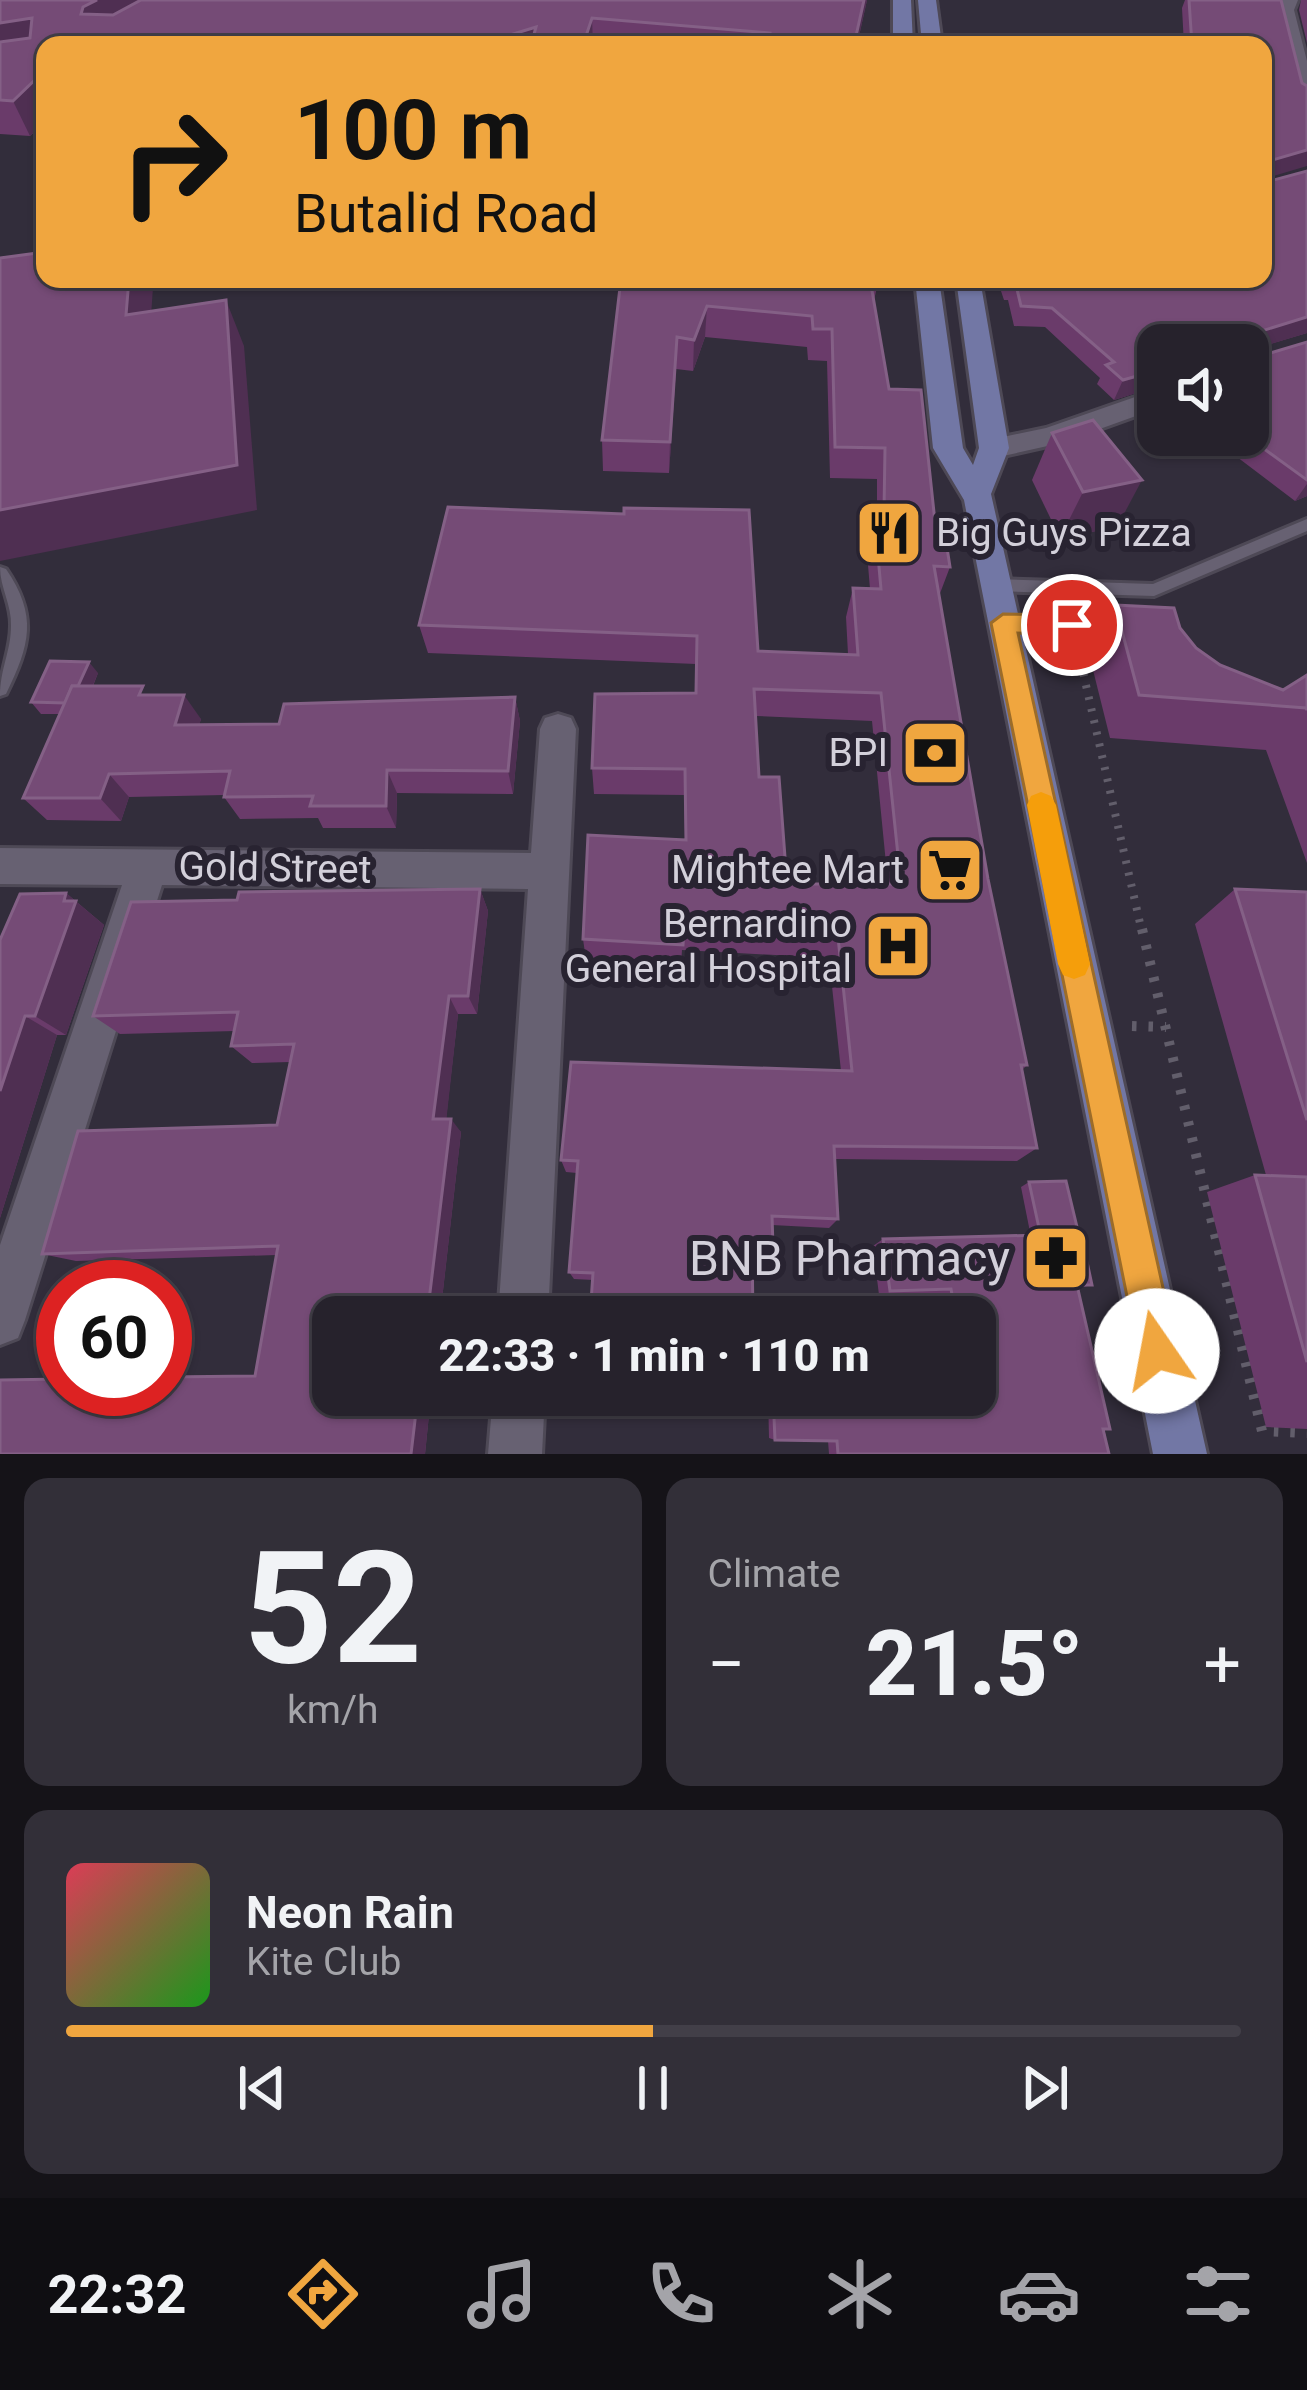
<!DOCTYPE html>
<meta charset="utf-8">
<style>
body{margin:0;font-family:Roboto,sans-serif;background:#322f38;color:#f1f3f6;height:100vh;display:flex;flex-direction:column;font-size:45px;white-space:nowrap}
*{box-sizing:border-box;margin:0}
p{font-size:39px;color:#a4a4a9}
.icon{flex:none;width:66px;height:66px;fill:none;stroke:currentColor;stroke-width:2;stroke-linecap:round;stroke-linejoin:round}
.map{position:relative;height:1454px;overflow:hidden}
.panel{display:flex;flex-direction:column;gap:24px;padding:24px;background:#151318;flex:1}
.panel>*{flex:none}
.hud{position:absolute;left:36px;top:36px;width:1236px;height:252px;border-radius:24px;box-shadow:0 3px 9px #0004,0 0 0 3px #423f48;background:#f0a63f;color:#111;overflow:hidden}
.fabs{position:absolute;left:1137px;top:324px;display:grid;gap:24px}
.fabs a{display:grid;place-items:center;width:132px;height:132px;border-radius:24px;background:#26222c;box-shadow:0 3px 9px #0004,0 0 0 3px #423f48;font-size:60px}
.speed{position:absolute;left:36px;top:1260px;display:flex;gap:24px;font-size:60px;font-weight:700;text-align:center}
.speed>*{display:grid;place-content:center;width:156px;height:156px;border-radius:50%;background:#26222c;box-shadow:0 3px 9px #0004,0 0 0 3px #423f48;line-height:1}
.speed .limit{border:18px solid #d22;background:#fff;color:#111}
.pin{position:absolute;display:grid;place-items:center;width:102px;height:102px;color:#fff;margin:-51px;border:6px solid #fff;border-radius:50%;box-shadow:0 3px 12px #0007}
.me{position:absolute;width:132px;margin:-66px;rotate:348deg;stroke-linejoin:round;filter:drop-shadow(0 0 9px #0008)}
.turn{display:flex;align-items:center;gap:42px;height:252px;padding:0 60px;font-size:54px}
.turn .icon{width:156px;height:156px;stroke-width:2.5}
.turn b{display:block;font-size:84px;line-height:102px}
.big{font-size:90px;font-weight:800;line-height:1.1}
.panel .card{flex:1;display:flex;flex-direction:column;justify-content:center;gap:18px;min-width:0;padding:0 42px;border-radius:24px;background:#322f38}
.panel .dial{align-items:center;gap:0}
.dial b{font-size:156px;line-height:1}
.song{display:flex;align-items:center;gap:36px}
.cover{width:144px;height:144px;border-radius:18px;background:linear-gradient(135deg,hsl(350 70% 55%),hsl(120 70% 35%))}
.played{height:12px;border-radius:6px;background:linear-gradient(90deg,#f0a63f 50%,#423f48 50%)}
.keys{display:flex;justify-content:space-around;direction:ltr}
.heat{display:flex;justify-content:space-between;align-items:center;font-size:66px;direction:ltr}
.panel .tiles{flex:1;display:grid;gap:24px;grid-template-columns:1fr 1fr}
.card:last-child{grid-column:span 2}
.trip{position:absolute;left:312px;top:1296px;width:684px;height:120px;border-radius:24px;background:#26222c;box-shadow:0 3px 9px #0004,0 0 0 3px #423f48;font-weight:800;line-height:120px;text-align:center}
.menu{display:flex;height:192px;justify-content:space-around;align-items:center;background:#0f0e12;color:#a4a4a9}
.menu .icon{width:84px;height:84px}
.menu .on{color:#f0a63f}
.menu b{font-size:54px;color:#f1f3f6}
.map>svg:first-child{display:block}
</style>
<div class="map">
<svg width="1307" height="1454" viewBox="0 0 1307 1454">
<rect width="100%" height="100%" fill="#322d3b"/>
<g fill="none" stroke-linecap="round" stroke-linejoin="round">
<defs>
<g id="lane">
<path d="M1307 519V531L1154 596 995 591 987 585 995 579 1153 584Z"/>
<path d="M0 567 6 569C38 616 30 645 6 694L0 696C0 669 11 651 11 626 12 605 0 588 0 567Z"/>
<path d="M1003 617 1122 620 1130 626 1122 632 1003 629 995 623Z"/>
</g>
<g id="street">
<path d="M1280 0H1298L1294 10 1307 61V107L1297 101 1276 10Z"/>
<path d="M1158 389V408L1061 443 994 458 979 448 984 441 1046 428Z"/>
<path d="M558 714 571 718 576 729 548 1317H498L528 889 162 885 25 1320 18 1338 0 1345V1245L122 885 0 884V848L531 853 540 729 545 718Z"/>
<path d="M493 1395H545L542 1454H488Z"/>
</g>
<g id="primary">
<path d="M893 0H911L913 45H893Z"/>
<path d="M918 0H936L942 45H922Z"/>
<path d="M915 279H939L963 448 973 465 979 448 956 279H980L1009 448 991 494 1207 1454H1153L964 500 933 448Z"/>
</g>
</defs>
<use href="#lane" stroke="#4e4956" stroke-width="6"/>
<use href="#street" stroke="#4e4956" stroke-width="6"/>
<use href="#primary" stroke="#4e4956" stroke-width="6"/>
<path stroke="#625e6b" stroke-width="8" stroke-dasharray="3 9" stroke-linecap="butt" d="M1078 650 1142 932"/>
<g stroke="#625e6b" stroke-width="10" stroke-dasharray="4.5 12" stroke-linecap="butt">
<path d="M1142 929 1262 1431 1307 1433"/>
<path d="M1132 1026 1166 1027"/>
</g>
<use href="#lane" fill="#676172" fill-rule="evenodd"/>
<use href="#street" fill="#676172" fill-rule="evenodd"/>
<use href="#primary" fill="#7277a5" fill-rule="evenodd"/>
</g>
<g fill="#6a3b6a" fill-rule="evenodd">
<path d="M0 0H867L857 45H45V122L30 136 0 134Z"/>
<path d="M1185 0H1281L1270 181 1307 171V333L1257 348V357L1307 342V496L1295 501 1208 435H1248L1158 345V386L1114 400 1097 384 1100 378 1045 327 1014 326 1008 300H1004L997 279H1263V45H1184L1182 8Z"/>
<path d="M1301 0H1307V43L1299 10Z"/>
<path d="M621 279H879L874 300 889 389 950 567 939 596 988 879 1027 1065 1022 1070 1037 1148 1017 1161 835 1159 838 1219 829 1228 772 1225 773 1246 766 1254 752 1253 593 1280 574 1279 569 1272 577 1173 566 1172 561 1160 841 1071 829 958 682 950 681 965 586 960 583 939 685 840 684 795 594 794 592 768 695 693 696 664 428 653 419 625 448 507 758 651 848 654 846 617 853 588 870 589 866 541 874 511H877V479L830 478 827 361 808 360 807 347 705 337 693 371 676 369 669 473 603 471 602 440ZM756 716 872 721 888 884H787L759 777Z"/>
<path d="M1158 396V435H1198L1164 446 1136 421 1146 401Z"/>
<path d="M1052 433 1117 527 1060 538 1032 480Z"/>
<path d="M1115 605 1180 628 1196 648 1220 665 1283 690 1307 675V863L1266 750 1110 738 1088 650Z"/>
<path d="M98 673 93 686 149 695 201 719 199 725 279 724 515 697 520 721 513 794 397 793 396 828H323L318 818 240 819 224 797V795L129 797 121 821 47 820 23 798 60 714H41L31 702Z"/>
<path d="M480 889 488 911 477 1014H458L446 1119 461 1132 440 1317H333V1395H431L425 1454 255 1376 276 1255 76 1261 42 1254 277 1125 290 1062 252 1063 231 1046 235 1031 120 1034 93 1016 237 900Z"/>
<path d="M1235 889 1307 892V1429L1266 1427 1207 1192 1255 1175H1266L1195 924Z"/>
<path d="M66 893 104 925 66 1035H57L0 1218V940Z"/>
<path d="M1029 1182 1077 1227 1067 1230 1030 1232 1021 1187Z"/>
<path d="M883 1239 1092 1285 1078 1288 1109 1454H829L828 1441 775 1440 769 1438 768 1395H975V1317H941L938 1293 879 1295 873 1246Z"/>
</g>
<g fill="#4f2f52">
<path d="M97 0H178L96 45 81 14 83 7Z"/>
<path d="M864 0H867L857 45H854Z"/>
<path d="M32 18 45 46 0 59V23Z"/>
<path d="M592 18 593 45H583Z"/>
<path d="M536 27 538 45H478Z"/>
<path d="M45 70V122L30 136 13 101Z"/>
<path d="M1307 150V166L1263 179 1269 161Z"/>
<path d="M129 279H150L153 287 148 361 126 315Z"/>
<path d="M226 300 244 346 257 510 0 561V510Z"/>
<path d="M707 306 705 337 693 371 694 340Z"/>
<path d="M1307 317V333L1248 351 1258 332Z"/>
<path d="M677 337 676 369 669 473 670 442Z"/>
<path d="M1158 370V386L1114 400 1123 380Z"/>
<path d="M1170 435H1198L1164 446Z"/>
<path d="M1142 480 1117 527 1060 538 1083 492Z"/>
<path d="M1307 484V496L1295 501Z"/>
<path d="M89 662 98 673 81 714 71 703Z"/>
<path d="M184 695 201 719 192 749 175 725Z"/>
<path d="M515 697 520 721 513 794 508 771Z"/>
<path d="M387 770 397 793 396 828 386 806Z"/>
<path d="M109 774 129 797 121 821 100 798Z"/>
<path d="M480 889 488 911 477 1014 468 996Z"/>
<path d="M66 893 104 925 66 1035 35 1016Z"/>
<path d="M449 996 458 1014 445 1132 433 1119Z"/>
<path d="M25 1016 57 1035 0 1218V1091Z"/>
<path d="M451 1119 461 1132 440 1317H427Z"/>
<path d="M418 1395H431L425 1454H411Z"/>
</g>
<g fill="#754b76" stroke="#846086" stroke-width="3" fill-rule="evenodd">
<path d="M0 0H97L83 7 81 14 113 15 141 0H864L854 45H769L770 33 592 18 583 45H531L536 27 478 45H45V70L13 101 0 100V42L30 38 32 18 0 23Z"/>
<path d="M1189 0H1281L1302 83 1307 86V150L1269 161 1270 181 1307 171V317L1258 332 1257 357 1307 342V480L1245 435H1248V345H1158V370L1123 380 1106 365 1114 362 1052 308 1021 306 1015 281 1009 279H1263V45H1192Z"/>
<path d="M954 37 1060 39 1091 45H956Z"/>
<path d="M45 252V279H129L126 315 226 300 237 465 0 510V258Z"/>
<path d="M621 279H870L889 389 921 390 935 522H943L950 567 934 566 988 879 1027 1065H1021L1037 1148 834 1146 838 1219 772 1216 773 1246 752 1245 753 1317H590L593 1273 569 1272 578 1161 561 1160 571 1062 852 1071 838 937 684 928 683 945 583 939 588 835 686 840 685 769 592 768 595 694 696 693 697 636 419 625 448 507 624 514V508L749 510 758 651 858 655 853 588 881 589 874 511H884L885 448 835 447 832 329H813L812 316 707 306 694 340 677 337 670 442 602 440ZM754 689 881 693 901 884H787L779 777H759Z"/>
<path d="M1158 396V412L1146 401Z"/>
<path d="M1093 420 1142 480 1083 492 1052 433Z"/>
<path d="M1115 605 1174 608 1180 628 1196 648 1220 665 1283 690 1307 675V710L1306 708 1139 695Z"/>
<path d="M50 661 89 662 78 686H72L65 703 31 702Z"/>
<path d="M72 686H143L139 695H184L175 725 279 724 284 704 515 697 508 771 387 770 386 806H310L313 796 224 797 230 771 109 774 100 798H23Z"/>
<path d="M480 889 468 996H449L433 1119H451L427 1317H333V1395H418L411 1454H0V1380L63 1379V1389H165V1377L255 1376 278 1246 42 1254 78 1131 277 1125 294 1044 231 1046 238 1012 93 1016 131 902 237 900 239 892Z"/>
<path d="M1235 889 1307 892V1120Z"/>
<path d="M66 893 64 901H76L35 1016H25L0 1091V940L20 894Z"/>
<path d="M1255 1175 1307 1177V1362Z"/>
<path d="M1066 1181 1077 1227 1039 1228 1029 1182Z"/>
<path d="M1081 1234 1092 1285H1077L1110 1429H1103L1109 1454H838L837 1441 775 1440 773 1395H975V1317H956L951 1289 890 1291 883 1239Z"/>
<path d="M657 1395H754V1400Z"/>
</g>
<path fill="#f0a63f" stroke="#9c6c29" stroke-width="3" d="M1003 614 1072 615 1085 625 1072 635 1018 633 1177 1351 1171 1365 1157 1370 1144 1365 1138 1351 991 623Z"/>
<path fill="#f59e0b" d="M1041 792 1051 796 1056 805 1090 964 1085 975 1074 979 1063 975 1058 964 1027 805 1031 796Z"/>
<defs>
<symbol id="restaurant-square" viewBox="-11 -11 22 22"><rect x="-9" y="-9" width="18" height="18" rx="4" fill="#f0a63f" stroke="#282331"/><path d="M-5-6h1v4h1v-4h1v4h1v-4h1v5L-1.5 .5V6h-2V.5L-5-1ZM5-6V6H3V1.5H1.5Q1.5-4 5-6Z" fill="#111"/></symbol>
<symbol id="bank-square" viewBox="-11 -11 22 22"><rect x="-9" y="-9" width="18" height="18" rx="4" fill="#f0a63f" stroke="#282331"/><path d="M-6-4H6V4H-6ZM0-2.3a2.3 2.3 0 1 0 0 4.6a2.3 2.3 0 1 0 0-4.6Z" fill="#111"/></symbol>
<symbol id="supermarket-square" viewBox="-11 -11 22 22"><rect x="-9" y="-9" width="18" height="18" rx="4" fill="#f0a63f" stroke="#282331"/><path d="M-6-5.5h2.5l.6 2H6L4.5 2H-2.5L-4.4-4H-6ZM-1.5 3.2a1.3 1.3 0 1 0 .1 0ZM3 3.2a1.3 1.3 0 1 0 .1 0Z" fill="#111"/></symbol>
<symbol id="hospital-square" viewBox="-11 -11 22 22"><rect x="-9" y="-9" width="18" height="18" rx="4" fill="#f0a63f" stroke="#282331"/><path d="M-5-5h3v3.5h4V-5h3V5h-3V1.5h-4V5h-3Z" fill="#111"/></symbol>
<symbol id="pharmacy-square" viewBox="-11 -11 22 22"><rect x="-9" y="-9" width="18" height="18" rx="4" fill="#f0a63f" stroke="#282331"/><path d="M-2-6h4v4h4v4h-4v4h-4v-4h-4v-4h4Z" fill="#111"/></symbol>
</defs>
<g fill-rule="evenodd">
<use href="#restaurant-square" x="851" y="495" width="76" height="76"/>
<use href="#bank-square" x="897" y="715" width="76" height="76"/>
<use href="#supermarket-square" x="912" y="832" width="76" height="76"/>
<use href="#hospital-square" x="860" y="908" width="76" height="76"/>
<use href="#pharmacy-square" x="1018" y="1220" width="76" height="76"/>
</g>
<g text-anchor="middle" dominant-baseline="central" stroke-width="12" stroke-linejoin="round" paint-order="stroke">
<g font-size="39" fill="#d3d0da" stroke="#282331" text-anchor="end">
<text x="936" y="533" text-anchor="start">Big Guys Pizza</text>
<text x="888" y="753">BPI</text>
<text x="904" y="870">Mightee Mart</text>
<text x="852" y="924">Bernardino<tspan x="852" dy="45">General Hospital</tspan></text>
</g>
<g font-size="39" fill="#d3d0da" stroke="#282331">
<text transform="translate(275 868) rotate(1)">Gold Street</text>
</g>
<g font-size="48" fill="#d3d0da" stroke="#282331" text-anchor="end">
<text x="1010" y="1258">BNB Pharmacy</text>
</g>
</g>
</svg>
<div class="fabs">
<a><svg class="icon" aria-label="sound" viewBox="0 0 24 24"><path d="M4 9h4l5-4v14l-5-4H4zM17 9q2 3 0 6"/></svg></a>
</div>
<div class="speed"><div class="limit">60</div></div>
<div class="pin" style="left:1072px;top:625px;background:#d93025"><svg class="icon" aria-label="arrive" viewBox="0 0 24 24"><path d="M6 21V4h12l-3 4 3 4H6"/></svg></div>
<svg class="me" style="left:1157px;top:1351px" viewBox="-20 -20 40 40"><circle r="19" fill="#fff"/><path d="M0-13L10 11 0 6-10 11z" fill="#f0a63f"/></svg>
<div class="trip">22:33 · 1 min · 110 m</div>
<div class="hud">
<div class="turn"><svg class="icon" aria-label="right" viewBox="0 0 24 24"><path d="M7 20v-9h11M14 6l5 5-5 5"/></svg><div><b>100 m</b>Butalid Road</div></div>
</div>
</div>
<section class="panel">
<div class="tiles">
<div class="card dial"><b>52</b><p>km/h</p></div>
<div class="card"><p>Climate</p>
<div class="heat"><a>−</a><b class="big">21.5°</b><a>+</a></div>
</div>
<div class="card">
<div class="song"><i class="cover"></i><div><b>Neon Rain</b><p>Kite Club</p></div></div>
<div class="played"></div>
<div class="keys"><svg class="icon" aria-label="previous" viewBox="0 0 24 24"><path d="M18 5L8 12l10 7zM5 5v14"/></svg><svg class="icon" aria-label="pause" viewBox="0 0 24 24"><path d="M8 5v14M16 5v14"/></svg><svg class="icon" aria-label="next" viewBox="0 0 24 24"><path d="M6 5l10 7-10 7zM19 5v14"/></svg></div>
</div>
</div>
</section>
<nav class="menu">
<b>22:32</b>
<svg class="icon on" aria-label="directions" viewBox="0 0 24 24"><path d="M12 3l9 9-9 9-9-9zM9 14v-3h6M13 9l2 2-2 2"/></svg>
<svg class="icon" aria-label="music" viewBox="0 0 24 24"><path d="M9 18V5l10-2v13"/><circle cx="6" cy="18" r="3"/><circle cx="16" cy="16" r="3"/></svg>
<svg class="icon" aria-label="phone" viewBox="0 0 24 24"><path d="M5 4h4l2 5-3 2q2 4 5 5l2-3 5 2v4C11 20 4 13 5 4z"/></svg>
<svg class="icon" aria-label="climate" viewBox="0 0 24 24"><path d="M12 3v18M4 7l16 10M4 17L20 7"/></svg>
<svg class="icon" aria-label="car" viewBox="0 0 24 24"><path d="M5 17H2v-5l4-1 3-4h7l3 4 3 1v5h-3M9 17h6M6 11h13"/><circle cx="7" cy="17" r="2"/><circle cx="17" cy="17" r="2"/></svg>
<svg class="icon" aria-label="filters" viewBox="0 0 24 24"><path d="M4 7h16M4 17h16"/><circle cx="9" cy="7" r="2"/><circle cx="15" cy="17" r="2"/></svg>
</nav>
